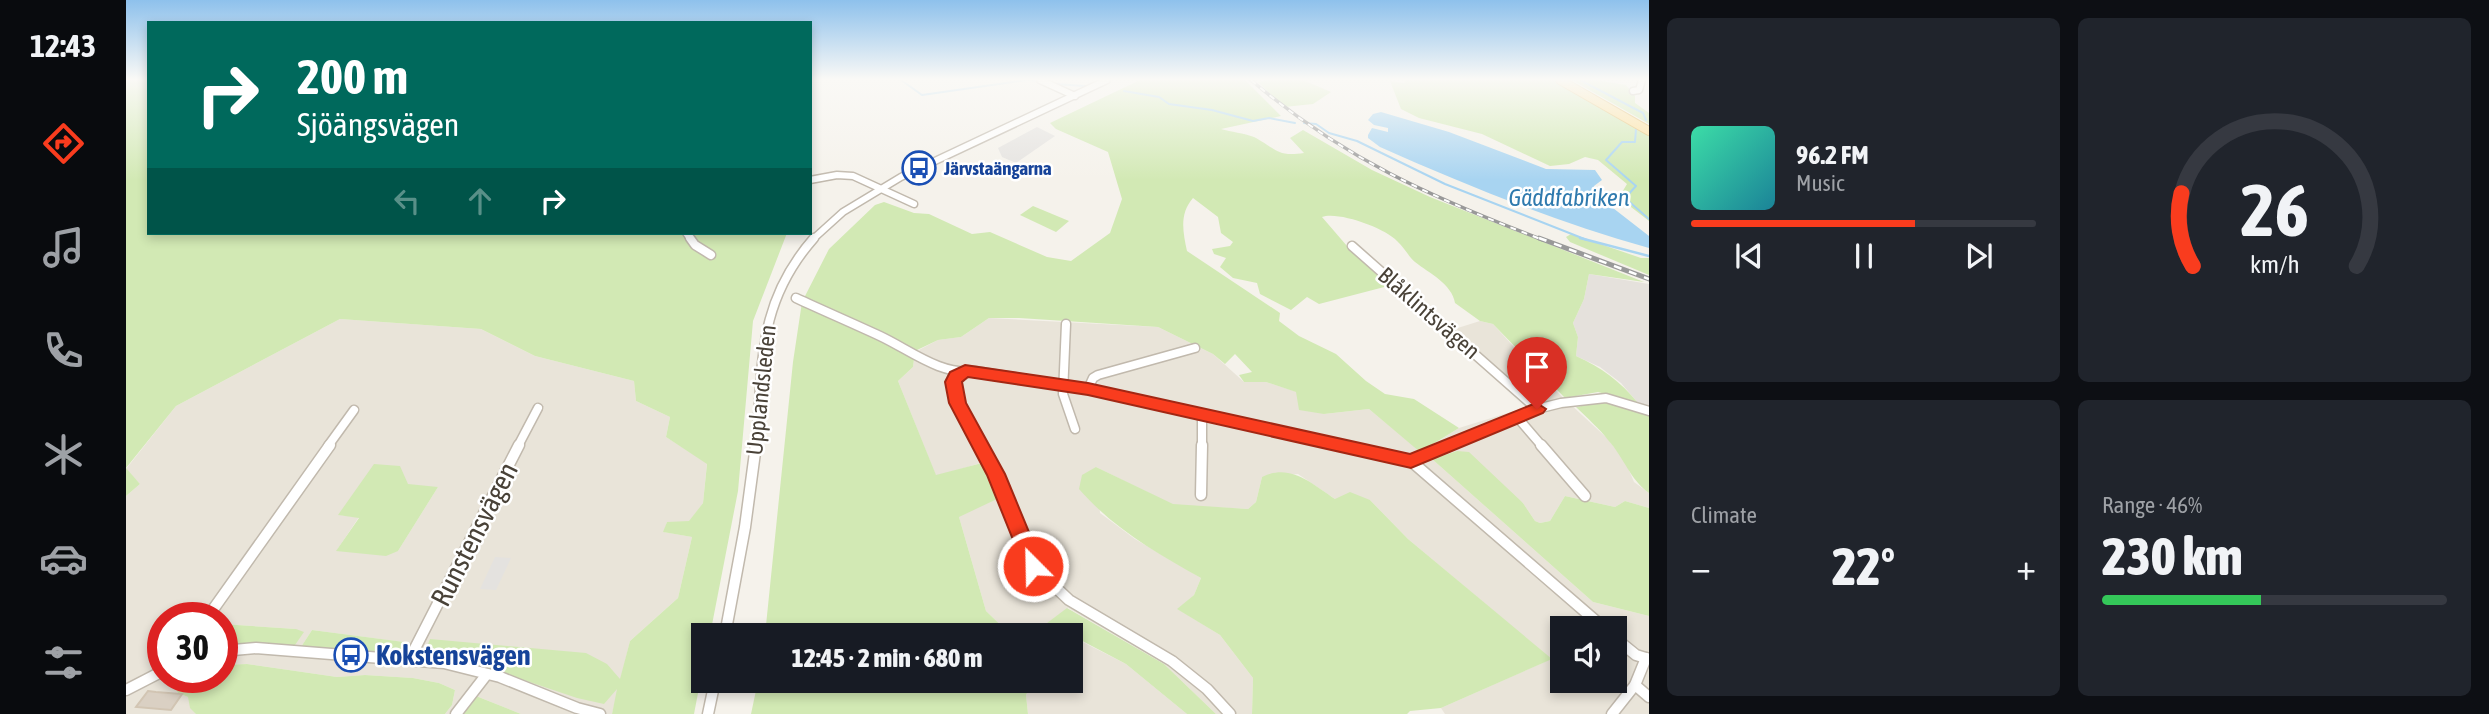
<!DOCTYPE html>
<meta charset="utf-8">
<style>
body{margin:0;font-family:"Asap Condensed",sans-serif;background:#20242c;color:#f1f3f6;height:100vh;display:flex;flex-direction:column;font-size:26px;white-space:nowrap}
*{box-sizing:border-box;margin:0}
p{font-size:23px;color:#9ea1a6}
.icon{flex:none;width:38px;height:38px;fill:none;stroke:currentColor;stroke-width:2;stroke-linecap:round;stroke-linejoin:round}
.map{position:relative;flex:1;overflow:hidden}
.side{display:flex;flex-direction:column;gap:18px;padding:18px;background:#0d0f14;width:840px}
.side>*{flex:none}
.guide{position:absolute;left:21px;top:21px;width:665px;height:214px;border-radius:0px;box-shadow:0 4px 10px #0003;background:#00695c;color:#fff;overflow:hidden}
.controls{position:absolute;left:1424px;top:616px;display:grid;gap:14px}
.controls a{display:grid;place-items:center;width:77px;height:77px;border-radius:0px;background:#171b24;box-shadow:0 4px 10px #0003;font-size:35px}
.speed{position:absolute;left:21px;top:602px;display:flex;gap:14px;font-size:35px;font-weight:700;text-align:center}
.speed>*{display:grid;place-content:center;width:91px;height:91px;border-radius:50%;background:#171b24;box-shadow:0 4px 10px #0003;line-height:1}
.speed .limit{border:10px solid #d22;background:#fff;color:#111}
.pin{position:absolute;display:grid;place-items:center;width:60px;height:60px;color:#fff;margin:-72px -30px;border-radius:50% 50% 50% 0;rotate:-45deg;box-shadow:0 0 7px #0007}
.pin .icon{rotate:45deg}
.me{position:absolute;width:77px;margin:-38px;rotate:337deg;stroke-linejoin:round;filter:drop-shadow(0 0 5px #0008)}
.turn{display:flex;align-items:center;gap:24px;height:147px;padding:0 35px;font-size:32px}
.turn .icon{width:91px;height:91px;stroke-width:2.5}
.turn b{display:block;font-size:49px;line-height:60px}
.lanes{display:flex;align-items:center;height:66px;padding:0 35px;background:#0003;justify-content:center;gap:35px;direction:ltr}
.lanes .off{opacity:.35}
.big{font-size:52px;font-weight:800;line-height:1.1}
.side .tile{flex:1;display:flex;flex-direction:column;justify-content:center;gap:10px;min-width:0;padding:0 24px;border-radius:10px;background:#20242c}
.side .dial{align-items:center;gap:0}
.dial svg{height:182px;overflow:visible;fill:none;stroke:#363941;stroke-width:7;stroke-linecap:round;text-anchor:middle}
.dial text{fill:#f1f3f6;stroke:none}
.song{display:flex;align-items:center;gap:21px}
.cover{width:84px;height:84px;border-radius:10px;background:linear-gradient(135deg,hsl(160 70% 55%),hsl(190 70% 35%))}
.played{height:7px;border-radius:4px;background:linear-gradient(90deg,#f93c1e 65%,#363941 65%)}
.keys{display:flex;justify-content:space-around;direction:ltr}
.heat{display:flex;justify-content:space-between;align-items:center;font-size:38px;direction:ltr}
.charge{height:10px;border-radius:5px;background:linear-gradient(90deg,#34c759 46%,#363941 0)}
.side .tiles{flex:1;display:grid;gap:18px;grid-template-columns:repeat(2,1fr)}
.trip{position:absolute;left:565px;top:623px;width:392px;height:70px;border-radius:0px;background:#171b24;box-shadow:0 4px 10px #0003;font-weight:800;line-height:70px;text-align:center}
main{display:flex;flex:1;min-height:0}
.dock{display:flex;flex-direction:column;width:126px;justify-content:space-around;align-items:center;background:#090b0e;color:#9ea1a6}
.dock .icon{width:49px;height:49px}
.dock .selected{color:#f93c1e}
.dock b{font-size:32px;color:#f1f3f6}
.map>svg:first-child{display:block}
</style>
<main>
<nav class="dock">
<b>12:43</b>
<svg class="icon selected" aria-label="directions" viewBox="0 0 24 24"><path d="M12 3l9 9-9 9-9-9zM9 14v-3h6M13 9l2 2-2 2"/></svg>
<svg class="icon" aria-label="music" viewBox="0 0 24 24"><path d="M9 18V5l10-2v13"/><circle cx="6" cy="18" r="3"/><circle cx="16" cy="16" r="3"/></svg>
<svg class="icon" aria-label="phone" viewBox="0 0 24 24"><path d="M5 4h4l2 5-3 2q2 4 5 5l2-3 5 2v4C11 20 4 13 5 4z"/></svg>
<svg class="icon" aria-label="climate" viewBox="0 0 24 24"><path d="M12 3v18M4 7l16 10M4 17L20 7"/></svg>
<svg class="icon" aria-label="car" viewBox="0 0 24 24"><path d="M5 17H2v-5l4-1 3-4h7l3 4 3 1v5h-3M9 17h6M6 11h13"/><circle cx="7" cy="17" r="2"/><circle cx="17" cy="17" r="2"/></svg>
<svg class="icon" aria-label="filters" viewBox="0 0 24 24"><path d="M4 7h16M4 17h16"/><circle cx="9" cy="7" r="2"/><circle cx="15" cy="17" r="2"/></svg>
</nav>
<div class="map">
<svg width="1523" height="714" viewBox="0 0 1523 714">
<rect width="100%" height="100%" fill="#f5f2eb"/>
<g fill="#e9e4d9" fill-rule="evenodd">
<path d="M863 318 1032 327 1087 354 1118 382H1140L1171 392 1198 414 1243 409 1295 452 1333 428 1401 407 1319 332 1354 321 1367 324 1417 379 1482 439 1500 463 1508 482 1523 493V508L1499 501 1489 507 1439 496 1424 521 1414 523 1409 521 1397 503 1331 451 1306 459 1467 602 1523 616V714H1319L1315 708 1425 659 1282 539 1244 500 1209 499 1172 474 1136 477 1130 502 1122 509 1047 505 970 467 974 513 1009 539 1075 578 1068 595 1052 609 1094 635 1127 678 1126 714H1090L1038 664 942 608 905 635H885L860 611 833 517 855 463 810 476 772 381 787 367 789 352 812 340 835 337ZM1437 628H1489V681H1437Z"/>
<path d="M214 319 355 329 409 356 508 381 510 401 544 417 540 437 581 463 577 503 563 522H541L538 532 566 537 552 598 504 641 486 714H395L350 696 337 714H319L326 705 329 690 313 683 287 678 239 675 211 677 121 664 96 665V645L106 643 165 647 170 629 96 624V618H37V677H52L48 686 52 693 62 697 70 714H0V496L14 484 0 469 50 406ZM312 487 272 551 211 550 233 517 213 515 223 501ZM186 630 277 642 175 647Z"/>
<path d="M945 636 1000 664 1061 714H902L900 695 907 681H945Z"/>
</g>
<path fill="#e5e1dc" d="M1463 274 1523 284V411L1512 403 1495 383 1474 367 1450 356 1452 337 1447 323 1458 299Z"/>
<g fill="#d2e9b4">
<path d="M0 80H23V233H661L627 321 612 491 584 635H578L577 667 568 714H486L491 689 478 704 451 698 362 668 297 657 304 639 460 653 481 664 494 679 504 641 552 598 566 537 537 532 541 522 563 521 577 503 581 464 540 437 544 417 510 401 508 381 409 356 355 329 214 319 50 406 0 468 14 484 0 496Z"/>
<path d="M1014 80H1119L1155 116 1095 129C1105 132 1118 133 1128 137 1151 149 1150 157 1178 153L1164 138 1177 130 1246 170 1304 197 1518 282 1463 274 1458 299 1447 323 1452 337 1450 356C1476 368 1494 381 1512 403L1472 392 1439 398 1367 324 1354 321 1329 303C1326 284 1303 273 1289 262 1282 256 1278 247 1271 241 1259 228 1212 211 1196 217L1221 246 1266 285 1193 304 1181 297 1165 310 1134 294 1131 283 1107 278 1094 267 1100 258 1088 254 1086 249 1104 246 1107 242 1095 233 1092 217 1067 198C1053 214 1057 232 1061 251L1154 313 1153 321 1173 336 1210 354 1240 381 1259 394 1288 399 1333 428 1294 452 1243 409 1198 414 1173 410 1170 392 1140 382H1118L1113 375 1126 372 1109 354 1099 364 1087 354 1032 327 893 318H863L835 337 812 340 789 351 787 367 772 381 810 475 856 463 871 499 833 517 860 611 885 635H639L667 362 676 302 703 249 749 205 758 202 788 213 803 214 846 234 864 232 921 257 945 261 984 233 996 199 982 152 930 129 924 123Z"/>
<path d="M1141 80H1177L1205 92 1187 104 1158 107 1132 82Z"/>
<path d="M1279 80H1428L1523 135V221L1496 200 1495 194 1501 184 1472 160 1459 157 1443 164 1424 166 1356 134 1293 118 1275 109 1264 81 1278 83Z"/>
<path d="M1446 80H1470L1500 85 1509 96V103L1523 113V124Z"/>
<path d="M907 206 943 221 930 232 894 215Z"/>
<path d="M1445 234 1515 258H1523V275L1444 242 1440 237Z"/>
<path d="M1476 402 1523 415V493C1503 478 1499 459 1482 440 1473 428 1461 418 1450 407Z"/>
<path d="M1331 451 1343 452 1397 503 1409 521 1414 523 1424 521 1439 496 1489 507 1499 501 1523 508V616L1467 602 1306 459Z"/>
<path d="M248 464 274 466 282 484 312 487 272 551 260 556 210 551 233 518 212 515Z"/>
<path d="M970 467 1047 504 1122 509 1130 502 1136 477C1164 463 1185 483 1209 499L1224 492 1244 500 1282 539 1426 659 1315 708 1284 711 1281 714H1126L1127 678 1094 635 1051 609 1068 595 1075 578C1030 553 987 528 953 489L956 475Z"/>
<path d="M941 608 1038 664 1090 714H1061L1000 664 945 635H905Z"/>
<path d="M96 624 170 629 178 632 169 645 165 647 106 643 96 645Z"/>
<path d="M186 630 278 642 275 656 175 647Z"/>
<path d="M121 664 211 677 239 675 287 678 313 683 329 690 326 705 319 714H70L64 708 62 697 52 693 48 686 52 677H96V665Z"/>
<path d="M632 681H907L900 695 902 714H625Z"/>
<path d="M350 696 395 714H337Z"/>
</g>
<g fill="#e4e2df">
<path d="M911 127 929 136 890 163 876 157 872 148Z"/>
<path d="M369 557 385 558 370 590 354 589Z"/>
</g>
<path fill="#a8d4f1" d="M1255 112 1323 132 1420 169 1469 170 1476 180 1468 186 1469 194 1523 236V248C1430 222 1342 186 1254 147L1242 138V135L1246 128 1262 132V128L1248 125 1242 120 1247 114Z"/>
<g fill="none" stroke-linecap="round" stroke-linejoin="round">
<g stroke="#a8d4f1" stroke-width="2">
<path d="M775 80 796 95 900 80"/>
<path d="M902 80 913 81"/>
<path d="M1454 80 1517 113 1520 120"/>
<path d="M930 84 959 86"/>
<path d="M998 91 1033 97 1043 104 1086 110 1127 121 1143 118 1169 123"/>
<path d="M1178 123 1190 124 1203 133 1231 141 1319 184 1461 240"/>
<path d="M1510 129 1509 142H1496L1480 160 1510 186 1499 198 1523 219"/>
</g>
<path stroke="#a8d4f1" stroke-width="2.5" d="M1454 238 1523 256"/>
</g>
<path fill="#dad0c3" stroke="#d2c5b3" stroke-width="2" d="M22 691 30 692 56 694 45 710 10 707Z"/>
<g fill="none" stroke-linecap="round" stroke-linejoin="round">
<defs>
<g id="minor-far2">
<path d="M914 80 949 96"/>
<path d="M1507 91 1513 90 1516 80"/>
<path d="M684 180 711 175 727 176 788 204"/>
<path d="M560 233 565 240"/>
<path d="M686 240 717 212 775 177 981 80"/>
</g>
<g id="minor-far1">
<path d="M564 238 569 245 585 255"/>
<path d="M1226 246 1411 409"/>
<path d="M670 298C698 311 726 323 754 336 784 350 815 376 849 371L962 389 1219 446"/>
<path d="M940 324 937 394 949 429"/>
<path d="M834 373 827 386 831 403 855 446"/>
<path d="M962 389 967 378 972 375 1069 348"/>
<path d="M1391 417 1416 446"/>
<path d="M202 446 228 410"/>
<path d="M392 446 412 408"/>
<path d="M630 446C637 365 630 304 688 238"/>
<path d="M1076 446V414"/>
<path d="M1321 446 1411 409 1435 403 1480 398 1523 411"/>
</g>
<g id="minor">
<path d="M854 445 870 474 907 566 943 600 1046 661 1081 689 1104 714"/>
<path d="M1211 445 1285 461 1325 445"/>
<path d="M1415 445 1459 496"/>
<path d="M1285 461 1478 628"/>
<path d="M1075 495 1076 445"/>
<path d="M81 618 204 445"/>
<path d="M599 635 619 527 630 445"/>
<path d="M1489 638 1510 655 1523 659"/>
<path d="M96 651 130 648 318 663 374 677 451 708 474 714"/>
<path d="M283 660 393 445"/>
<path d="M1509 685 1523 697"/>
<path d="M0 690 37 671"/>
<path d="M330 714 361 674"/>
<path d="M582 714 589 681"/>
<path d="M1486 714 1509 685 1520 658"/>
</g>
<path id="major" d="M1434 80 1523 131"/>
</defs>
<use href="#minor-far2" stroke="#c1b9ad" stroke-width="9"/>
<use href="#minor-far1" stroke="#c1b9ad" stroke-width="11"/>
<use href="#minor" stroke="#c1b9ad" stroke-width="13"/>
<use href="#major" stroke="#e4bd6a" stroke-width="10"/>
<use href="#minor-far2" stroke="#fff" stroke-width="6"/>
<use href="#minor-far1" stroke="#fff" stroke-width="8"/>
<use href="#minor" stroke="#fff" stroke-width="10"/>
<use href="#major" stroke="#fde09b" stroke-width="8"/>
<defs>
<path id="rail-far1" d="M1125 80C1218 159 1305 197 1417 240"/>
<path id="rail" d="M1413 238 1523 279"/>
</defs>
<use href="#rail-far1" stroke="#999" stroke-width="3.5"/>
<use href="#rail" stroke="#999" stroke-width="5"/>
<use href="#rail-far1" stroke="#fff" stroke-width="2" stroke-dasharray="6" stroke-linecap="butt"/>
<use href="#rail" stroke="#fff" stroke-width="2.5" stroke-dasharray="8" stroke-linecap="butt"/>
</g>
<linearGradient id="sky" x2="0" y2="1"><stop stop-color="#8ec1ec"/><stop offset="0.44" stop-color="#faf9f6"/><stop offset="1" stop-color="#faf9f6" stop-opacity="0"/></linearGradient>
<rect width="1523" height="180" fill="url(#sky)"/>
<path fill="#f93c1e" stroke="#a22714" stroke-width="2" d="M839 365 962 383 1284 454 1405 405 1411 403 1420 409 1417 413 1285 468 962 395 842 377 836 382 840 403 879 474 917 566 914 572 907 575 900 572 861 475 823 403 819 382 824 372Z"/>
<defs>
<symbol id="bus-ring" viewBox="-11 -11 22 22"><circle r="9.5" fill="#fff" stroke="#1a4fb4" stroke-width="1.5"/><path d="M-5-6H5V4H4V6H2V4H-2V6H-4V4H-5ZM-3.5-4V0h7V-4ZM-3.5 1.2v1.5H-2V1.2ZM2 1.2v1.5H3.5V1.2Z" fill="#1a4fb4"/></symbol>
</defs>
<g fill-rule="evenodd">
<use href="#bus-ring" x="774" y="149" width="38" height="38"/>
<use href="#bus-ring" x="206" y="636" width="38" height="38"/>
</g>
<g text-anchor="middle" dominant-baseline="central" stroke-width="5" stroke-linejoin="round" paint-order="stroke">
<g font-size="19" font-weight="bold" fill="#164399" stroke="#fff" text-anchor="start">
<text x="818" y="168">Järvstaängarna</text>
</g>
<g font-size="23" fill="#494238" stroke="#fff">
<text transform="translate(1303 313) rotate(41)">Blåklintsvägen</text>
<text transform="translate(635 390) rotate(-84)">Upplandsleden</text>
</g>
<g font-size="24" font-style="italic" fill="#2f7aae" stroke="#fff">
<text x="1443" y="197">Gäddfabriken</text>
</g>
<g font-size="28" fill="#494238" stroke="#fff">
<text transform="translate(348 534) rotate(-63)">Runstensvägen</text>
</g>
<g font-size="28" font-weight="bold" fill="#164399" stroke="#fff" text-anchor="start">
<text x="250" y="655">Kokstensvägen</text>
</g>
</g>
</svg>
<div class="controls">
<a><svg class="icon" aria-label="sound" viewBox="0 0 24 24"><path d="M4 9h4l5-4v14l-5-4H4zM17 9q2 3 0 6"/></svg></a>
</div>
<div class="speed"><div class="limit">30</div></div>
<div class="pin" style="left:1411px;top:409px;background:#d93025"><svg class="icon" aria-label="arrive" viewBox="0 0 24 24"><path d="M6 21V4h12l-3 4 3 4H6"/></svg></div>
<svg class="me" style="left:907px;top:566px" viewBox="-20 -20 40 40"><circle r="17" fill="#f93c1e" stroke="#fff" stroke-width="3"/><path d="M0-11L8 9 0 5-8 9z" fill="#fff"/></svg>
<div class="trip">12:45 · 2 min · 680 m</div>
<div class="guide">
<div class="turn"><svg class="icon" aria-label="right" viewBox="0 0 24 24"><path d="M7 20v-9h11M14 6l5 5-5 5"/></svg><div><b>200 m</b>Sjöängsvägen</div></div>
<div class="lanes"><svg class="icon off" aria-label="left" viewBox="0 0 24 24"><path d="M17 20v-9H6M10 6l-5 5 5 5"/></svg><svg class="icon off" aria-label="ahead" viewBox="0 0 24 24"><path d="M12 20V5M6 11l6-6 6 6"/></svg><svg class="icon" aria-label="right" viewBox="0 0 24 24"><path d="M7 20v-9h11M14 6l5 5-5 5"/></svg></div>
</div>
</div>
<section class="side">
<div class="tiles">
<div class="tile">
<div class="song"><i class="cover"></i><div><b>96.2 FM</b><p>Music</p></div></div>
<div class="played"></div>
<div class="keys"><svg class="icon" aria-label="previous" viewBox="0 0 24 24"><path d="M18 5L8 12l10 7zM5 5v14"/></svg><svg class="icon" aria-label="pause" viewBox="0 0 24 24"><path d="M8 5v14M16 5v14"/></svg><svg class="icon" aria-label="next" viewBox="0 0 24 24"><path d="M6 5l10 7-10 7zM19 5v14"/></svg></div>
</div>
<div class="tile dial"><svg viewBox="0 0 100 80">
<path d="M14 69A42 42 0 1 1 86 69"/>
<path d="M14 69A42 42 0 0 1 9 37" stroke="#f93c1e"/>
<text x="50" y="56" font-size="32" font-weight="700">26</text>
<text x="50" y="72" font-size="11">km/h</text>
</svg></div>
<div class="tile"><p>Climate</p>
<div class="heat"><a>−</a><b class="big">22°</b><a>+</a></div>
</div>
<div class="tile"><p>Range · 46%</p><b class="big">230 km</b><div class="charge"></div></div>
</div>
</section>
</main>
